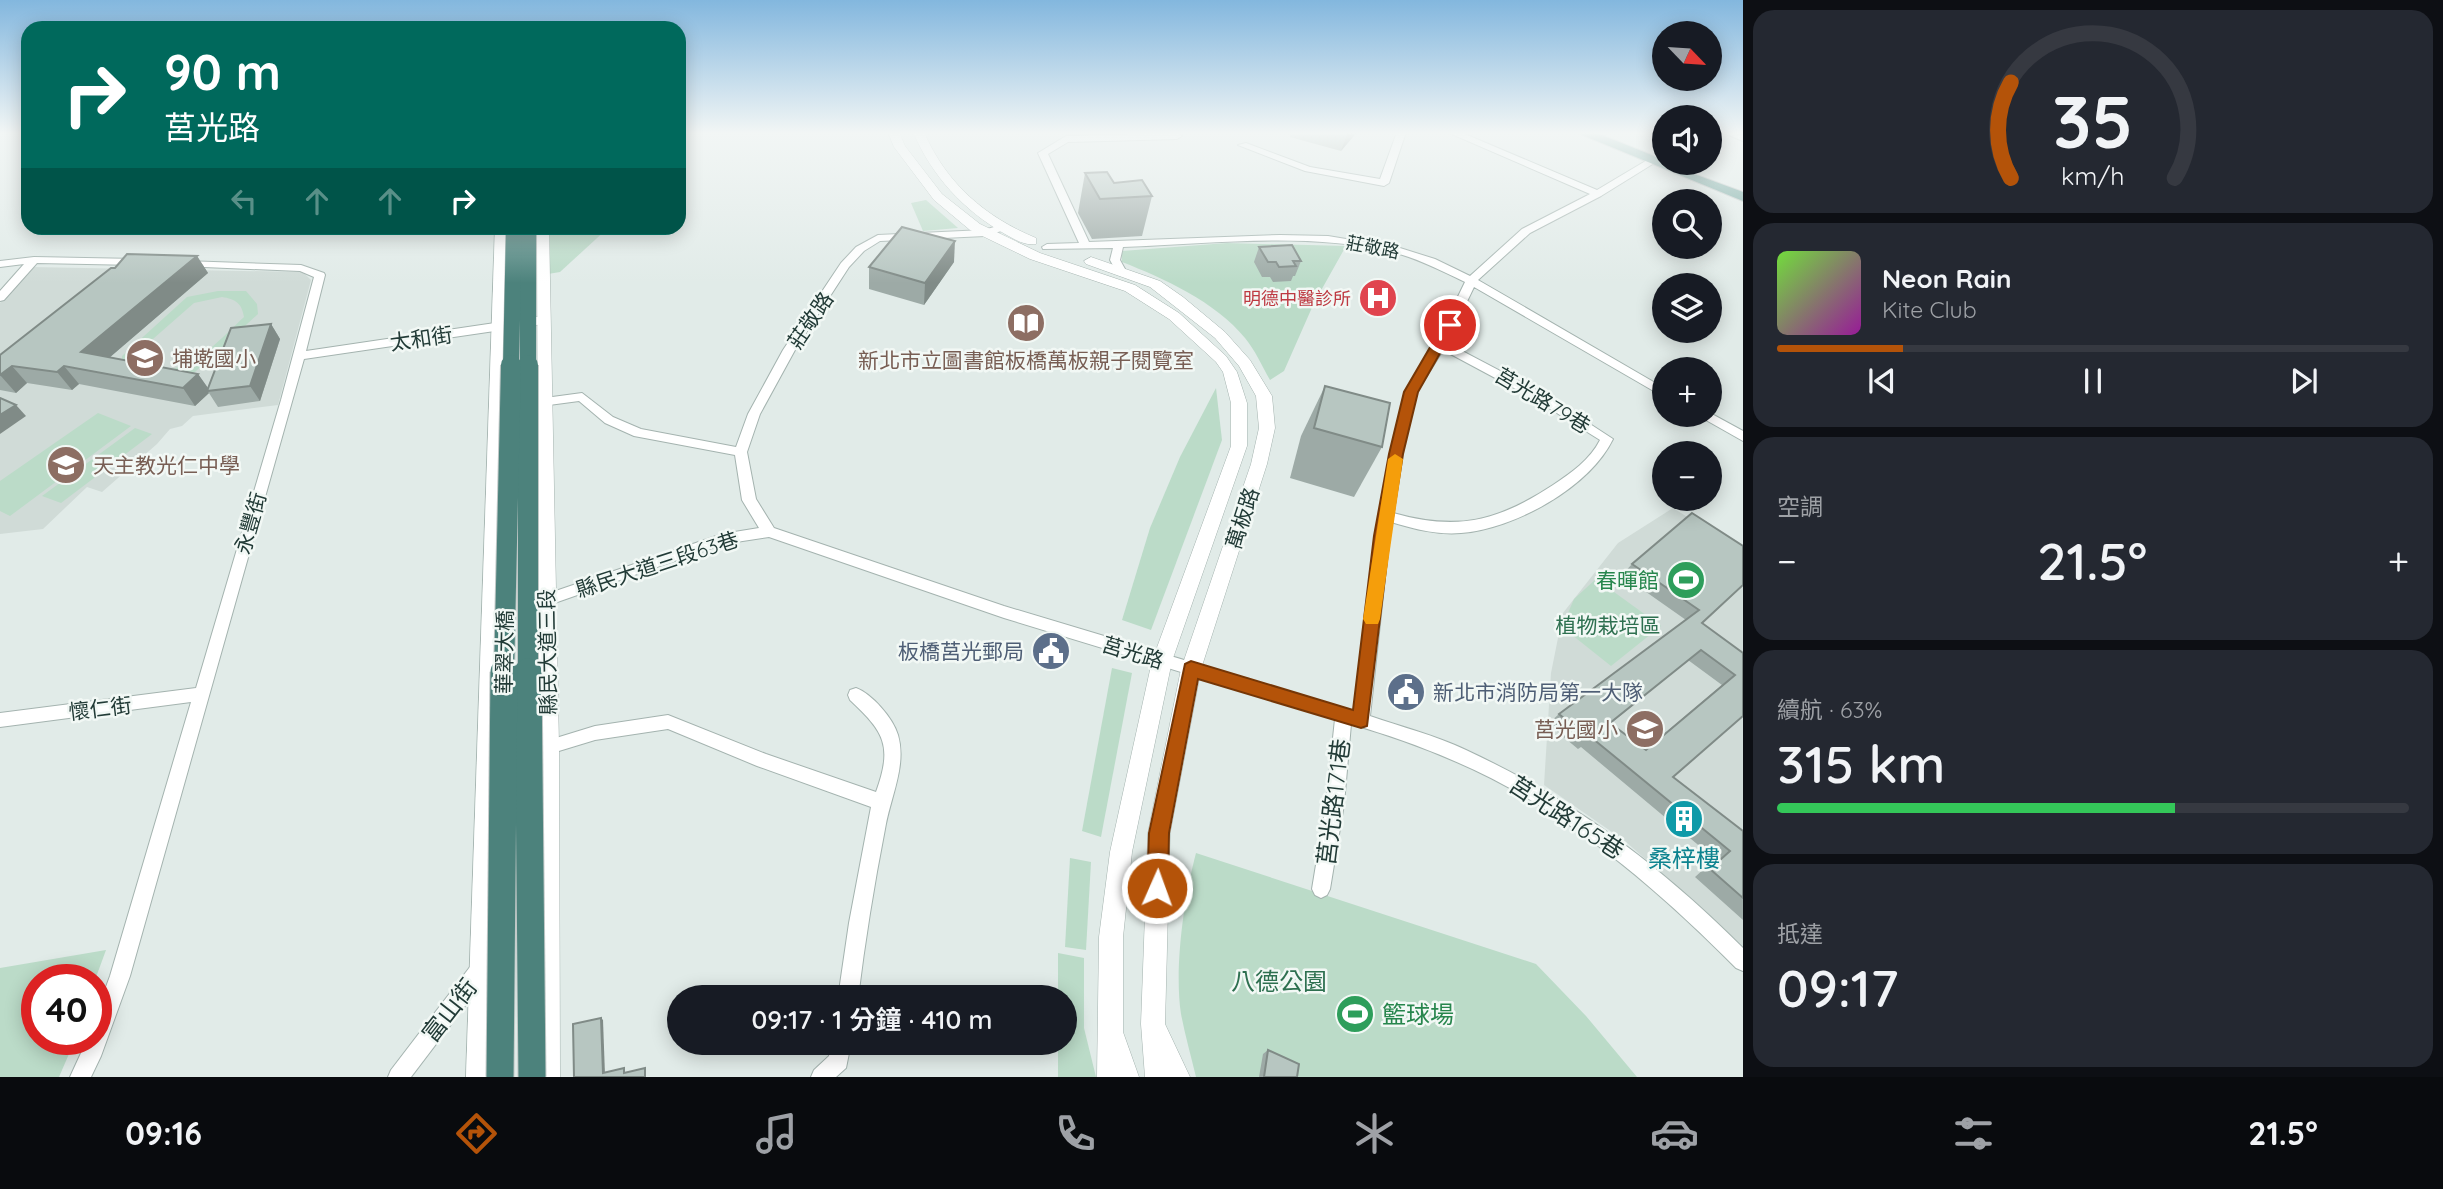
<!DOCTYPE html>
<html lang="zh-TW">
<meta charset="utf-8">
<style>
body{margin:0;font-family:Quicksand,"Noto Sans TC",sans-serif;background:#242831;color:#f1f3f6;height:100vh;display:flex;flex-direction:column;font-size:26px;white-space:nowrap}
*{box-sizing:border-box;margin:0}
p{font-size:23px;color:#9ea1a6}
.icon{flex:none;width:38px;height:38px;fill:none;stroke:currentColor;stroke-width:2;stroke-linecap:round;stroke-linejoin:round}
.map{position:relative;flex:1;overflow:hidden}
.panel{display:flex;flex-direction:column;gap:10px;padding:10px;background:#0d0f14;width:700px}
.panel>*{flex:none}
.hud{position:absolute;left:21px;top:21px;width:665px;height:214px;border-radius:21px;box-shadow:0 4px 18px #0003;background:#00695c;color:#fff;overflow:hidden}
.needle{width:46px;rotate:115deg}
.controls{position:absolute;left:1652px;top:21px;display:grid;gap:14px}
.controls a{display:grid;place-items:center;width:70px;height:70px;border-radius:50%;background:#171b24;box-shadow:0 4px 18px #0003;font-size:35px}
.speed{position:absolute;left:21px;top:964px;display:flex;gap:14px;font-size:35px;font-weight:700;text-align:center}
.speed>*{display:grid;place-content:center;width:91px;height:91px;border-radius:50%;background:#171b24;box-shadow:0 4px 18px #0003;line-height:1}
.speed .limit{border:10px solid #d22;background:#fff;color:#111}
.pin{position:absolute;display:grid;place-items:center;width:60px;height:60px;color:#fff;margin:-30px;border:4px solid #fff;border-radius:50%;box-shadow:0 2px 7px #0007}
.me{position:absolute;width:77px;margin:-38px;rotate:2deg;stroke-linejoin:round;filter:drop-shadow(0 0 5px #0008)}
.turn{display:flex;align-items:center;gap:24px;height:147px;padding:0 28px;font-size:32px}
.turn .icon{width:91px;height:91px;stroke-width:2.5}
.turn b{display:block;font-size:49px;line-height:60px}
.lanes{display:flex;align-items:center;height:66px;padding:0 28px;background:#0003;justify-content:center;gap:35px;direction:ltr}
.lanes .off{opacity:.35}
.big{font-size:52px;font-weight:600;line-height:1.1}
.panel .tile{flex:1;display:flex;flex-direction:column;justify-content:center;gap:10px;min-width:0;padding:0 24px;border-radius:21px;background:#242831}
.panel .dial{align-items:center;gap:0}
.dial svg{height:182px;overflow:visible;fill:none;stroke:#363941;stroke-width:7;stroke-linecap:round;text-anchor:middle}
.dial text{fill:#f1f3f6;stroke:none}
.song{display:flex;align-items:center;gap:21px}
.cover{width:84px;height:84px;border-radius:10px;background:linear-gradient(135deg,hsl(100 70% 55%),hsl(300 70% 35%))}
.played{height:7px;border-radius:4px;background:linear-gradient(90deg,#b45309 20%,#363941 20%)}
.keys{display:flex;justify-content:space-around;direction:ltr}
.heat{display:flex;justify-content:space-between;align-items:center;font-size:38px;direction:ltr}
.charge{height:10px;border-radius:5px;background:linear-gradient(90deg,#34c759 63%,#363941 0)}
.trip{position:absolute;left:667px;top:985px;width:410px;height:70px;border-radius:35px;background:#171b24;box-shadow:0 4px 18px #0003;font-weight:600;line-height:70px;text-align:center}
.menu{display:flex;height:112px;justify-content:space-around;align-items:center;background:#090b0e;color:#9ea1a6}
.menu .icon{width:49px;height:49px}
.menu .selected{color:#b45309}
.menu b{font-size:32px;color:#f1f3f6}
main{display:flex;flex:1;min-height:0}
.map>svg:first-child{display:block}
</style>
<main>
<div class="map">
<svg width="1743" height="1077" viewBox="0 0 1743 1077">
<rect width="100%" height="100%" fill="#e1ebe8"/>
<g fill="#d0dbd7">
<path d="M31 267 303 272 311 280 278 405 193 416 182 426 170 429 157 444 102 492 87 487 43 529 0 534V303Z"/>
<path d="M1673 508 1743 552V946L1625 841 1544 785 1551 673 1563 613 1618 543Z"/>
</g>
<g fill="#bbdbc8" fill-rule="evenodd">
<path d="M926 200 958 228 923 231 911 203Z"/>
<path d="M548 228H608L560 272 548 274Z"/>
<path d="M1227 243 1346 246 1314 303 1284 371 1270 380C1262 366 1255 350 1245 338 1216 302 1163 278 1122 262V251Z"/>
<path d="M218 291H246L257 304 258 314 183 383 122 362V356L187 297ZM222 297C235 299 242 303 244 317 217 342 179 388 138 362L137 353 194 303Z"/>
<path d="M1216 388 1222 440 1151 630 1122 620 1150 528 1180 457Z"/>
<path d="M98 413 131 426 10 516 0 511V481Z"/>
<path d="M135 428 152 434 61 503 42 496Z"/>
<path d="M1596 579 1661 626 1611 666 1562 627 1574 599Z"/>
<path d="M1112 668 1132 673 1101 837 1082 831Z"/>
<path d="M1196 853 1536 964 1586 1016 1637 1077H1196C1191 1056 1185 1035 1181 1014 1174 968 1184 898 1196 853Z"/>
<path d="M1070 858 1091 862 1086 950 1065 947Z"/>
<path d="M106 950 95 980H37V1040H75L59 1077H0V968Z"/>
<path d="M1058 953 1084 958V1028L1096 1077H1058V1043H1064V998L1058 997Z"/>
</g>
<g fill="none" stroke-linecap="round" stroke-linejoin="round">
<defs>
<g id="minor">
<path d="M1397 132H1406L1389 183 1384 186 1305 171 1238 145 1246 143 1310 167 1380 179Z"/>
<path d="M1447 132H1460L1597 190 1664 150V157L1601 196 1530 233 1478 280 1664 388V397L1474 287 1447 343 1544 394 1613 439C1589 488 1514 529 1461 533 1437 535 1414 529 1391 522L1370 716C1401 727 1435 735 1466 750 1572 799 1660 865 1743 948V971L1736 968C1654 885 1561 806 1452 760 1420 746 1385 734 1351 724L1344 804 1330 889 1327 895 1321 898 1315 895 1312 889 1326 804 1335 719 1004 618 769 537 723 544 546 606 541 604 539 600 541 596 722 534 759 528 742 500 735 455 634 436 605 423 579 401 534 407 530 406 528 403 530 400 582 393 613 417 641 429 736 447 748 414 783 350 841 263 856 247 878 235 984 230 1004 224 1009 227 1008 229 985 236 880 241 864 251 849 267 795 350 760 414 747 452 756 499 774 528 1004 606 1354 711 1375 536 1390 454 1405 392 1435 344 1465 282C1442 271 1421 260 1396 253 1308 231 1213 244 1123 247L1120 260 1125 269 1120 272 1116 271 1110 260 1113 248 1043 249 1042 247 1047 244 1079 243 1038 153 1066 136 1177 133 1182 136 1177 139 1068 142 1048 154 1089 242 1280 235 1328 236 1400 248 1435 259 1470 276 1522 229 1590 194ZM1443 350 1536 400 1600 440C1590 460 1571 473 1553 485 1497 522 1457 531 1393 513L1402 454 1417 392Z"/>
<path d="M1725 132 1743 135V141L1726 134Z"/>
<path d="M34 257 137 259 142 262 137 265 37 263 4 300 0 301V291L24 264 0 267V261Z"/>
<path d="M185 261 301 265 324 273 325 275 306 351 543 316 549 320 543 324 304 359 130 976 101 1056 91 1077H70L87 1040H96V1014L110 976 191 702 0 727V713L196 688 281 400 314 277 300 271 181 266 180 264Z"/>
<path d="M1710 413 1743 431V441L1697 415Z"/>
<path d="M856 688C872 694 893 718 898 735 907 766 890 798 885 829 874 885 865 941 858 998H838L849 923 871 807 757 766 668 729 595 740 549 754 543 752 541 747 543 742 595 726 668 715 766 754 876 792C893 745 884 732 850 700L848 695 850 690Z"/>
<path d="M480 960 487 963 490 970 487 977 411 1077H388L391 1070 473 963Z"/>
<path d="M831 1043H851L846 1068 836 1077H811L814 1070 829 1056Z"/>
</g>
<g id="tertiary">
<path d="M888 132H899L905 146 942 194 980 224 1040 253 1135 285 1179 313 1226 356 1237 372 1247 403V446L1172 661 1132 852 1123 937V1032L1139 1077H1097L1099 937 1110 852 1152 661 1231 446V403L1223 372 1216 362 1169 319 1125 291 1030 259 970 230 934 200 894 147Z"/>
<path d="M913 132H924C946 183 985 217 1036 238V244C1025 246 1014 239 1005 234 963 210 932 176 913 132Z"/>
<path d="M495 228H507L492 1077H466Z"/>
<path d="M537 228H549L559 747 560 1077H534L539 747Z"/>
<path d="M1091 257 1160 281 1183 297 1225 332 1250 360 1272 396 1275 428 1267 464 1201 669 1170 833 1165 1024 1190 1077H1145L1141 1024 1148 833 1181 669 1251 464 1259 428 1256 396 1239 366 1215 338 1150 287 1086 264 1084 261Z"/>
</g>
<path id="primary" d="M1575 132H1594L1664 160V163L1743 192V201Z"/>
</defs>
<use href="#minor" stroke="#a4b3af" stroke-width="2"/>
<use href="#tertiary" stroke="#a4b3af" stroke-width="1"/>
<use href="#primary" stroke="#c1c8c7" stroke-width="2"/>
<use href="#minor" fill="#fff" fill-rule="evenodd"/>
<use href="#tertiary" fill="#fff" fill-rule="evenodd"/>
<use href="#primary" fill="#689f97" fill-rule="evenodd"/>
<defs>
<g id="trunk-bridge-far2">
<path d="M528 232V367"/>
<path d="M511 367 514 228"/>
</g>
<g id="trunk-bridge-far1">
<path d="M528 365V674"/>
<path d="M504 674 511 365"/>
</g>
<g id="trunk-bridge">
<path d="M528 672 532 1077"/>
<path d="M500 1077 504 672"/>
</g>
</defs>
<use href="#trunk-bridge-far2" stroke="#c1c8c7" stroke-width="17" stroke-linecap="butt"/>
<use href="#trunk-bridge-far1" stroke="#c1c8c7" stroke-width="22" stroke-linecap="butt"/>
<use href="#trunk-bridge" stroke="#c1c8c7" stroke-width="29" stroke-linecap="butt"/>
<use href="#trunk-bridge-far2" stroke="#4c827c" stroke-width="16"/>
<use href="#trunk-bridge-far1" stroke="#4c827c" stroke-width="20"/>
<use href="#trunk-bridge" stroke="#4c827c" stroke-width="27"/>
</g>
<g fill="#9daaa6" fill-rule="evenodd">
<path d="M1291 132H1357L1341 151 1290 137Z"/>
<path d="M1085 173 1152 196 1142 236 1092 239 1078 213Z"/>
<path d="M1259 247 1301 261 1295 276H1293L1291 281 1273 282 1270 277H1262L1254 262Z"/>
<path d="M197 256 208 273 110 357 198 374 208 388 271 324 280 339 260 401 218 407 209 393 195 406 79 384 72 390 27 383 16 393 0 390V355L115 268Z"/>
<path d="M954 262 924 305 869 289V267Z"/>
<path d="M1325 386 1382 447 1354 497 1290 478 1301 436Z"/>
<path d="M1692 513 1702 623 1743 653V716L1673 777 1743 831V920L1695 877 1715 859 1581 747 1578 749 1548 724 1559 714 1686 620 1622 575 1632 564ZM1688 660 1722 685 1645 750 1610 724Z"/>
<path d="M1268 1050 1297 1077H1259L1263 1054Z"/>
</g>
<g fill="#808b87">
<path d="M1348 132H1357L1341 151Z"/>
<path d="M955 241 954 262 924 305 925 283Z"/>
<path d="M197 256 208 273 95 370 81 352Z"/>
<path d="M271 324 280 339 260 401 250 386Z"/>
<path d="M12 366 27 383 16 393 0 375Z"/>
<path d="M64 366 79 384 72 390 57 372Z"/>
<path d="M198 374 210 391H207L209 393 195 406 183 388Z"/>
<path d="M16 405 26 416 0 434V415Z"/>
<path d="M601 1018 603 1020 605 1075 603 1073Z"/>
</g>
<g fill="#b7c6c1" stroke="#808b87" stroke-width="2" fill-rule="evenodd">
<path d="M1107 172 1114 183 1142 180 1152 196 1100 199 1085 173Z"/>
<path d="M902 227 955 241 925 283 869 267Z"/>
<path d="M1292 245 1301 261H1293L1296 266 1279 267 1276 262H1268L1259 247Z"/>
<path d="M127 254 197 256 81 352 198 374 183 388 64 366 57 372 12 366 0 375V355L111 268H115Z"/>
<path d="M271 324 250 386 207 391 231 328Z"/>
<path d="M1325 386 1390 403 1382 447 1314 428Z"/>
<path d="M0 398 16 405 0 415Z"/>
<path d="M1692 513 1743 546V585L1702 623 1743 653V716L1673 777 1743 831V898L1710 869 1730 851 1592 738 1590 740 1559 714 1699 610 1632 564ZM1701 650 1735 675 1646 750 1610 723Z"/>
<path d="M601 1018 603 1073 624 1068V1073L645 1068V1077H574L573 1024Z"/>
<path d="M1268 1050 1299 1064 1297 1077H1264Z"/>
</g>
<linearGradient id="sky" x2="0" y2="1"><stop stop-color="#83b7de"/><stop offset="0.47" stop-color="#f2f6f5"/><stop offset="1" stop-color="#f2f6f5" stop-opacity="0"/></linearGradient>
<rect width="1743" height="283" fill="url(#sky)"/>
<path fill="#b45309" stroke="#753606" stroke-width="2" d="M1450 321 1456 325 1418 392 1403 454 1390 536 1367 726 1361 728 1198 679 1169 833 1168 888 1165 895 1157 898 1150 895 1147 888 1149 833 1185 664 1191 661 1353 710 1374 536 1389 454 1404 392 1443 325Z"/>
<path fill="#f59e0b" d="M1395 454 1403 459 1380 619 1378 624H1366L1363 619 1388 459Z"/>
<defs>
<symbol id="hospital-disc" viewBox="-11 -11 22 22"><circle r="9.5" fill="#e0444e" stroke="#f2f8f5"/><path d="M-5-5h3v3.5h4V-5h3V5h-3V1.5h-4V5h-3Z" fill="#fff"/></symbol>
<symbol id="library-disc" viewBox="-11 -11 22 22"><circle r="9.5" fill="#8d6e63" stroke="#f2f8f5"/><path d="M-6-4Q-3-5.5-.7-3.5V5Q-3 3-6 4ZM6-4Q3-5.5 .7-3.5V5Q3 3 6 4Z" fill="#fff"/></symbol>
<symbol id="school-disc" viewBox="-11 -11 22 22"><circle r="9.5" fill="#8d6e63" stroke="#f2f8f5"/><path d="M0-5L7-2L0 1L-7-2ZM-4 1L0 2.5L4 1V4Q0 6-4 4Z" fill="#fff"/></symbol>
<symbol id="stadium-disc" viewBox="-11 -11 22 22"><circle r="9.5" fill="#2e9e5b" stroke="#f2f8f5"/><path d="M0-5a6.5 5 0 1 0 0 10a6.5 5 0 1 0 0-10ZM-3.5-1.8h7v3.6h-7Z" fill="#fff"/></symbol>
<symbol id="civic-disc" viewBox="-11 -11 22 22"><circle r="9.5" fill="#5c6f8a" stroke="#f2f8f5"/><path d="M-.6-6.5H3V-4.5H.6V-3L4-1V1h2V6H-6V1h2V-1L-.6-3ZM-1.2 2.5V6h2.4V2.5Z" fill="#fff"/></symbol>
<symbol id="building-disc" viewBox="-11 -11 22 22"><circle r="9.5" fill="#0f9aa8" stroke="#f2f8f5"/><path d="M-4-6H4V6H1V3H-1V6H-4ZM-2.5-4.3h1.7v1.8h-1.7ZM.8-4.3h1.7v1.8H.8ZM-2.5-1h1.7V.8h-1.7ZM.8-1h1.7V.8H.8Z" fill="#fff"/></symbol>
</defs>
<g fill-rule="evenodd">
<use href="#hospital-disc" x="1356" y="276" width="44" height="44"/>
<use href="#library-disc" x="1004" y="301" width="44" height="44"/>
<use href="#school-disc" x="123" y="336" width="44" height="44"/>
<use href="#school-disc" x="44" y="443" width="44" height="44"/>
<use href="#stadium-disc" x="1664" y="558" width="44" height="44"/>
<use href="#civic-disc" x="1029" y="629" width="44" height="44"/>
<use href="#civic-disc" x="1384" y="670" width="44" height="44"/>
<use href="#school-disc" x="1623" y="707" width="44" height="44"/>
<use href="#building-disc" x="1662" y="797" width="44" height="44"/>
<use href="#stadium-disc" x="1333" y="992" width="44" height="44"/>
</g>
<g text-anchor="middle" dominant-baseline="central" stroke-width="5" stroke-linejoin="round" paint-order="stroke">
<g font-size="18" fill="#223b37" stroke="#f2f8f5">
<text transform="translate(1373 247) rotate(11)">莊敬路</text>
</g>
<g font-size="18" fill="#be3a42" stroke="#f2f8f5" text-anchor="end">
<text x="1351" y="298">明德中醫診所</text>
</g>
<g font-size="21" fill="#223b37" stroke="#f2f8f5">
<text transform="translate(810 320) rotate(-56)">莊敬路</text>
<text transform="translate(421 338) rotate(-8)">太和街</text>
<text transform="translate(1543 400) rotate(31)">莒光路79巷</text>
<text transform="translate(1242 518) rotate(-72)">萬板路</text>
<text transform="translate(250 523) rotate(-74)">永豐街</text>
<text transform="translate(657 564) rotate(-18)">縣民大道三段63巷</text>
<text transform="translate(504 652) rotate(-89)">華翠大橋</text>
<text transform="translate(547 652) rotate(-91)">縣民大道三段</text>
<text transform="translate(1133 652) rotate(17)">莒光路</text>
<text transform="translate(100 708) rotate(-7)">懷仁街</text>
</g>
<g font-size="21" fill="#785e54" stroke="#f2f8f5" text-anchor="start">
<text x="172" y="358">埔墘國小</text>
<text x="1026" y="360" text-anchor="middle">新北市立圖書館板橋萬板親子閱覽室</text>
<text x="93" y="465">天主教光仁中學</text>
<text x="1618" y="729" text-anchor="end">莒光國小</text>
</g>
<g font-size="21" fill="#27864d" stroke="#f2f8f5" text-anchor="end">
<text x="1659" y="580">春暉館</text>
</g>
<g font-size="21" fill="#2e7050" stroke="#f2f8f5">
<text x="1608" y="625">植物栽培區</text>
</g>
<g font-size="21" fill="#4e5e75" stroke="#f2f8f5" text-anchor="end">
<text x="1024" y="651">板橋莒光郵局</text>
<text x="1433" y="692" text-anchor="start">新北市消防局第一大隊</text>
</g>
<g font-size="24" fill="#223b37" stroke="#f2f8f5">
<text transform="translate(1333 802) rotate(-83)">莒光路171巷</text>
<text transform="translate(1567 817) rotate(33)">莒光路165巷</text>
<text transform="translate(449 1010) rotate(-52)">富山街</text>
</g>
<g font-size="24" fill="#0d838f" stroke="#f2f8f5">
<text x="1684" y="858">桑梓樓</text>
</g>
<g font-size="24" fill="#2e7050" stroke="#f2f8f5">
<text x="1279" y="981">八德公園</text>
</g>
<g font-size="24" fill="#27864d" stroke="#f2f8f5" text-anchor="start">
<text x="1382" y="1014">籃球場</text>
</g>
</g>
</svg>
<div class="controls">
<a><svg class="needle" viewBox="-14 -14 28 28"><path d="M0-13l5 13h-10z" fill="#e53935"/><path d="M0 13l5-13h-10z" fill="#9ea1a6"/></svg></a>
<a><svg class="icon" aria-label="sound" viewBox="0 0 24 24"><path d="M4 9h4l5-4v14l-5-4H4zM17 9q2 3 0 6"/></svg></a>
<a><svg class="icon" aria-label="search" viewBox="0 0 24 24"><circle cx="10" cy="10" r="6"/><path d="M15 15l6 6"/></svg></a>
<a><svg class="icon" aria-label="layers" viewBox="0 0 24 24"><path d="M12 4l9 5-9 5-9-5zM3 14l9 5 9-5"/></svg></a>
<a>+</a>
<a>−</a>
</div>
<div class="speed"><div class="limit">40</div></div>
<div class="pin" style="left:1450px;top:325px;background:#d93025"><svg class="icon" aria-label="arrive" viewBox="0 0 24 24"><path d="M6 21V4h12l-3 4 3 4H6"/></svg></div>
<svg class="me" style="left:1157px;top:888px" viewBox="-20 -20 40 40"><circle r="17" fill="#b45309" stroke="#fff" stroke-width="3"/><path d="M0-11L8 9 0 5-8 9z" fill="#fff"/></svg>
<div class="trip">09:17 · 1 分鐘 · 410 m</div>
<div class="hud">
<div class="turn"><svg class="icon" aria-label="right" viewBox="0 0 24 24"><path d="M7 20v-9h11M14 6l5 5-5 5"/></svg><div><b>90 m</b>莒光路</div></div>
<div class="lanes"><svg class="icon off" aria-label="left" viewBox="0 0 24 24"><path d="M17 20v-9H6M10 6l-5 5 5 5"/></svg><svg class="icon off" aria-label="ahead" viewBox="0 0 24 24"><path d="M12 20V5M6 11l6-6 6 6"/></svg><svg class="icon off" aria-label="ahead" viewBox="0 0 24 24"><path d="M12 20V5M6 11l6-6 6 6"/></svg><svg class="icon" aria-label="right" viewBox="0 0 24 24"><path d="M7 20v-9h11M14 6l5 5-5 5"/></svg></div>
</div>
</div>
<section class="panel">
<div class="tile dial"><svg viewBox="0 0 100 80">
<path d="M14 69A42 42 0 1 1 86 69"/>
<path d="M14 69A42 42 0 0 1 14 27" stroke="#b45309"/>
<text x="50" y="56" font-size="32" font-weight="700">35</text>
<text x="50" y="72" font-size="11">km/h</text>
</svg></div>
<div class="tile">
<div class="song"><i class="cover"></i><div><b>Neon Rain</b><p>Kite Club</p></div></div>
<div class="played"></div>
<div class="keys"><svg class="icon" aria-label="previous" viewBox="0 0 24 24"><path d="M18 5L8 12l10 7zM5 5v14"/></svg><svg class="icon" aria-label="pause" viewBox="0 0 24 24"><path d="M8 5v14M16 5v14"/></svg><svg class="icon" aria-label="next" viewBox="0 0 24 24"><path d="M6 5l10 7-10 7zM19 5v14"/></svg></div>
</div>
<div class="tile"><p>空調</p>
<div class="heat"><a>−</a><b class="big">21.5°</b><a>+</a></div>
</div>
<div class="tile"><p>續航 · 63%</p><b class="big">315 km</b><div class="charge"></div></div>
<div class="tile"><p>抵達</p><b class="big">09:17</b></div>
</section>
</main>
<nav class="menu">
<b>09:16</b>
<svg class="icon selected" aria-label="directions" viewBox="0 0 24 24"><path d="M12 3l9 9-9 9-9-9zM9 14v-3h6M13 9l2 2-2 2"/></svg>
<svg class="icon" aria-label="music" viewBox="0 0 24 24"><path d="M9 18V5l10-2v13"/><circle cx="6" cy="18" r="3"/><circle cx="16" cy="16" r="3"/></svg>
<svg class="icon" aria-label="phone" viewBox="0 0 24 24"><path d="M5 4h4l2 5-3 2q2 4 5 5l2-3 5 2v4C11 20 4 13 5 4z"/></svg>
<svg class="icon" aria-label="climate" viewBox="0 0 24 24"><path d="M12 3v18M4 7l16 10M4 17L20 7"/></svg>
<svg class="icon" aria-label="car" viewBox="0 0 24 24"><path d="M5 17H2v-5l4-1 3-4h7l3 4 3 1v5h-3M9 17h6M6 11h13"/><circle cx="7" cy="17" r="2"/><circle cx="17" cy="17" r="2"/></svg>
<svg class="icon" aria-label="filters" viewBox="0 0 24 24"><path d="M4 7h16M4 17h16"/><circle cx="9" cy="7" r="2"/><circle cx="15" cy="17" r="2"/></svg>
<b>21.5°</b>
</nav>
